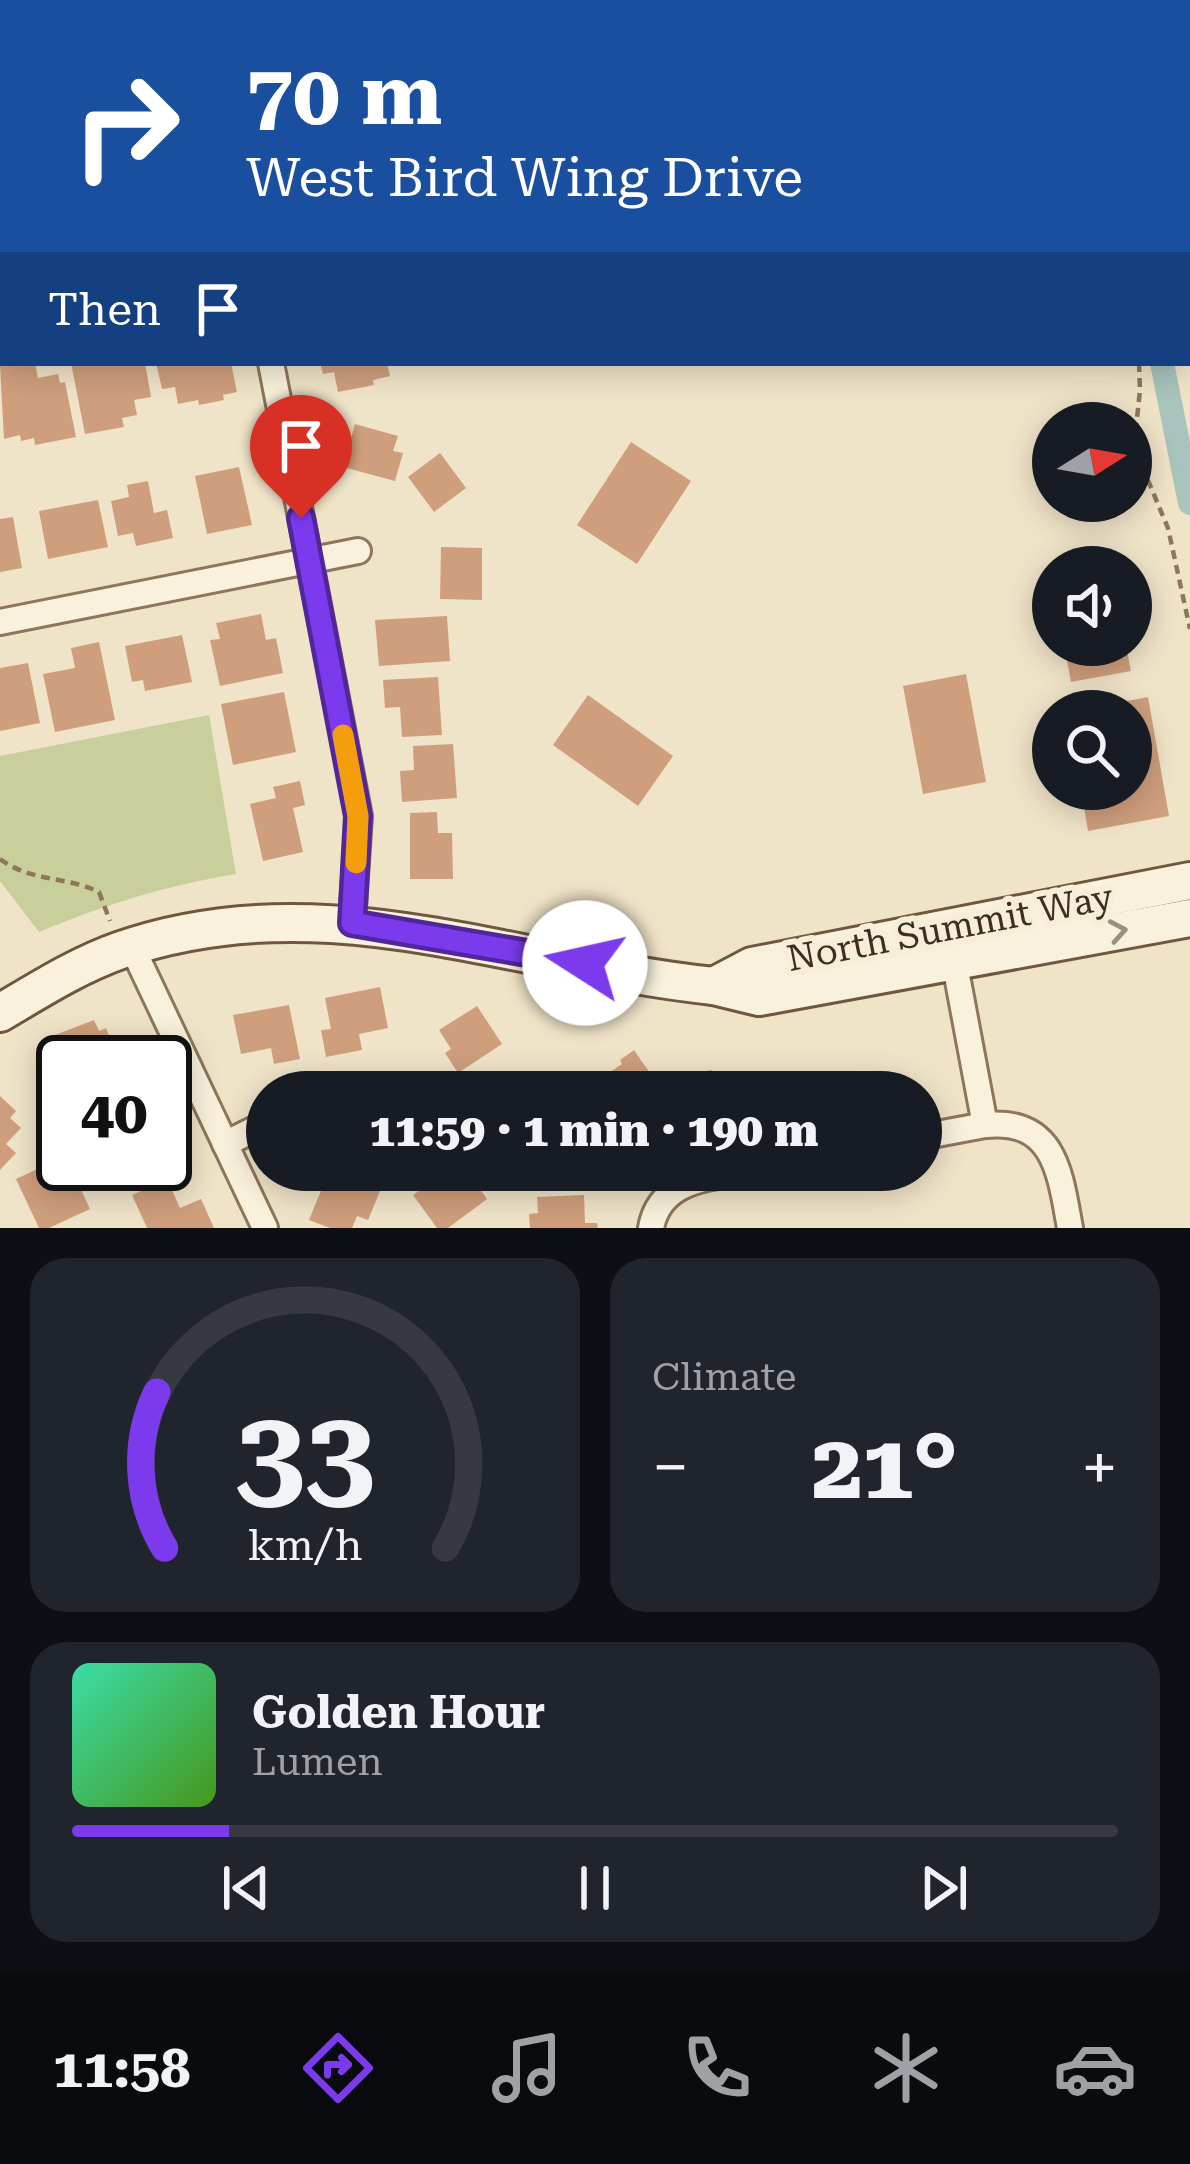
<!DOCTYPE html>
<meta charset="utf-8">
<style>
body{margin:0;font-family:"Roboto Serif",serif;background:#20242c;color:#f1f3f6;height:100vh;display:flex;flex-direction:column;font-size:45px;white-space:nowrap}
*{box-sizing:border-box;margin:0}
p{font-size:39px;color:#9ea1a6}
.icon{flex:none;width:66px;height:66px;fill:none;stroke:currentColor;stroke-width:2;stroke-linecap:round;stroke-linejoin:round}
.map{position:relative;height:1228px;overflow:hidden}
.panel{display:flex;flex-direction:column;gap:30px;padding:30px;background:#0d0f14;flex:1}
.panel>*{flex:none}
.guide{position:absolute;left:0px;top:0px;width:1191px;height:366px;box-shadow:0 6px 30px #0003;background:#1a4fa0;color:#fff;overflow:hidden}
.needle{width:78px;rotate:79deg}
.tools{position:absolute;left:1032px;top:402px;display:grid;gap:24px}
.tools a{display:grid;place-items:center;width:120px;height:120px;border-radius:50%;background:#171b24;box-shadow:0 6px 30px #0003;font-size:60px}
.speed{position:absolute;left:36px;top:1035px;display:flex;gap:24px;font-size:60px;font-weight:700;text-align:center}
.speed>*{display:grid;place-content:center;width:156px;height:156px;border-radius:50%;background:#171b24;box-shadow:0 6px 30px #0003;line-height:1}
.speed .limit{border:6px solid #111;border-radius:18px;background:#fff;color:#111}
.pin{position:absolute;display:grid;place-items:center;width:102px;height:102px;color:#fff;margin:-123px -51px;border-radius:50% 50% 50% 0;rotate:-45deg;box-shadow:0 0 12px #0007}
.pin .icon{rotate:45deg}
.me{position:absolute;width:132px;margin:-66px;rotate:280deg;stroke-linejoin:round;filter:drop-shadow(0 0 9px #0008)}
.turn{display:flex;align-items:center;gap:42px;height:252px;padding:0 48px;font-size:54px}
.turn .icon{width:156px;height:156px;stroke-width:2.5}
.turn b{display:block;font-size:84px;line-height:102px}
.then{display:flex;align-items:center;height:114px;padding:0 48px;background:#0003;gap:24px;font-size:45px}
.big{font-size:90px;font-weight:800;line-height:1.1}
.panel .tile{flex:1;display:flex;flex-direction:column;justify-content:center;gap:18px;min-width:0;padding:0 42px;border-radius:36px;background:#20242c}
.panel .dial{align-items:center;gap:0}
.dial svg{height:312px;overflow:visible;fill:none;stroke:#363941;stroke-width:7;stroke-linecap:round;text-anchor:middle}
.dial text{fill:#f1f3f6;stroke:none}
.song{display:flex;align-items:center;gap:36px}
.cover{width:144px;height:144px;border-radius:18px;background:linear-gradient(135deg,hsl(160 70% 55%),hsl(100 70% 35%))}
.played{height:12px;border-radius:6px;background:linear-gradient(90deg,#7c3aed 15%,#363941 15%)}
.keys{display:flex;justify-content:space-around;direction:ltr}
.heat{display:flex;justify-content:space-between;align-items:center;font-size:66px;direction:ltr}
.panel .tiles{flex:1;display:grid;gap:30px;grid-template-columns:1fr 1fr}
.tile:last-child{grid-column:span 2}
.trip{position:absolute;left:246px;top:1071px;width:696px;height:120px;border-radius:60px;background:#171b24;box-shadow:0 6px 30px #0003;font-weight:800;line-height:120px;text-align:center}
.tab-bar{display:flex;height:192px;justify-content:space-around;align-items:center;background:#090b0e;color:#9ea1a6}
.tab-bar .icon{width:84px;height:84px}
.tab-bar .active{color:#7c3aed}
.tab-bar b{font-size:54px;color:#f1f3f6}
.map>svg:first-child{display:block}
</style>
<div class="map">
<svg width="1190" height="1228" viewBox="0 0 1190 1228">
<rect width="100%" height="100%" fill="#f0e4c8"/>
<g fill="#c9cf9b">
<path d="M342 0H732L733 3H342Z"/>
<path d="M209 715 236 874C164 886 107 904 39 932L0 881V756Z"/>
</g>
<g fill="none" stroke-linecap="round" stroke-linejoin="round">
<g stroke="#a9c4bc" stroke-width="24">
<path d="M1090 0V3"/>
<path d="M1162 363 1190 503"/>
</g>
</g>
<g fill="#cf9f7d">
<path d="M13 363H35L38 378 58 374 60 383 65 382 76 437 35 445 34 438 21 441 20 435 4 439 0 366Z"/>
<path d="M71 363H145L151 397 134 400 137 415 122 418 124 427 85 434Z"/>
<path d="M156 363H231L237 392 223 395 224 400 199 405 198 400 178 404 175 387 162 389Z"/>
<path d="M320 363H387L390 376 373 380 374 385 338 392 334 372 323 374Z"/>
<path d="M355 424 398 436 393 451 403 453 395 481 343 467Z"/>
<path d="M631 442 691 481 637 564 577 525Z"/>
<path d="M440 453 466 488 434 512 408 477Z"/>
<path d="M239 467 252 525 207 534 195 476Z"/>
<path d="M148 481 154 513 167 510 173 538 136 546 133 533 118 536 111 501 129 497 127 485Z"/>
<path d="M98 500 108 547 48 559 39 511Z"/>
<path d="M13 517 22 568 0 572V519Z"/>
<path d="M441 547 482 548V600L440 599Z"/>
<path d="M261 614 266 640 276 638 283 673 220 686 210 640 220 639 216 623Z"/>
<path d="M447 616 450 661 379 666 375 620Z"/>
<path d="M182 635 192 682 145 691 143 680 132 682 125 646Z"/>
<path d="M99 642 115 720 55 732 43 674 75 668 71 648Z"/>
<path d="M1064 645H1126L1131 671 1071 682Z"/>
<path d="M28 663 40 723 0 731V668Z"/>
<path d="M966 674 986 782 923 794 903 686Z"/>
<path d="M438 677 442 735 402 737 400 707 385 708 383 680Z"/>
<path d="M284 692 296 752 233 765 221 704Z"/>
<path d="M588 695 673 756 638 806 553 745Z"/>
<path d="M1148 697 1169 816 1088 831 1081 789H1131V711L1084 709Z"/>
<path d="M453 744 457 798 402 802 400 771 414 770 413 746Z"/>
<path d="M300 781 305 805 293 808 303 852 263 861 250 804 276 798 273 787Z"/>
<path d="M437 812 438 833H452L453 879H410V813Z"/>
<path d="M380 987 388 1028 359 1034 362 1050 326 1057 321 1030 331 1029 325 998Z"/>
<path d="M289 1005 300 1059 274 1064 271 1048 241 1054 233 1015Z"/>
<path d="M477 1006 502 1044 458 1073 445 1053 451 1049 439 1030Z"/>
<path d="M94 1020 99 1031 106 1028 114 1048 127 1042 135 1062H66L55 1035Z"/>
<path d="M634 1050 661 1089 596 1092 591 1085 622 1064 620 1060Z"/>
<path d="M712 1070 716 1092H671L668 1078Z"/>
<path d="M0 1096 16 1111 10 1118 21 1128 6 1144 16 1153 0 1170Z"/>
<path d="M63 1157V1164H69L90 1209 49 1228H39L16 1179Z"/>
<path d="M121 1164H153L125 1175Z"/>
<path d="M448 1170H466L487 1199 448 1228H437L413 1195Z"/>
<path d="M565 1170H624L614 1183 606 1177 595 1191Z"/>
<path d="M329 1171 380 1191 368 1220 357 1216 352 1228H330L309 1220Z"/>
<path d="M167 1179 180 1208 201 1199 214 1228H147L132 1195Z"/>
<path d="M584 1195 585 1223H597L598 1228H530L529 1214 538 1213 537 1197Z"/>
</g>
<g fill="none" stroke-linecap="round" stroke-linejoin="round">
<defs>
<g id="street">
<path d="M175 0 176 3"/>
<path d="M884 0 885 3"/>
<path d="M0 324 3 323"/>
<path d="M271 363 359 816 352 923"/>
<path d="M0 622 358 551"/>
<path d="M132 947 265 1228"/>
<path d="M952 949 985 1125C1055 1118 1060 1173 1070 1228"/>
<path d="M921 1137 985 1125"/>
<path d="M225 1144 267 1123"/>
<path d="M651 1228C660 1178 711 1178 752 1170"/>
</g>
<g id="secondary">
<path d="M1126 0 1127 3"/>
<path d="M1188 320 1190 330"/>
<path d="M714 986 752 966 1190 881"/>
<path d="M0 1013C39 990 78 965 121 950 324 880 513 965 714 986L759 997 1190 918"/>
</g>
</defs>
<use href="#street" stroke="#8d765c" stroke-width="30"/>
<use href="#secondary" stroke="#6f573f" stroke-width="42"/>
<g stroke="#8d765c" stroke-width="4.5" stroke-dasharray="9 6" stroke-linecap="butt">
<path d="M364 0V3"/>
<path d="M577 0 578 3"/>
<path d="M1056 0 1057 3"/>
<path d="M1139 363 1140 390 1134 447 1168 528 1190 629"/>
<path d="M0 859C31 882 66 876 99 892L110 921"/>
</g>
<use href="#street" stroke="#faf1dc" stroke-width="24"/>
<use href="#secondary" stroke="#faf1dc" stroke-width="36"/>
</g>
<defs><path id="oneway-chevron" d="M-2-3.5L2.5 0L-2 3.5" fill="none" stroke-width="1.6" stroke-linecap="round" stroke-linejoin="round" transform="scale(3)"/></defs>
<use stroke="#9c907e" href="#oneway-chevron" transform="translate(1118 931) rotate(-10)"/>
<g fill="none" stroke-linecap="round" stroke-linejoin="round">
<defs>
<path id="route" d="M301 518 358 816 352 923 585 963"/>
</defs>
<use href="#route" stroke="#51269a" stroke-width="30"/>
<use href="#route" stroke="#7c3aed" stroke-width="21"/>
<path stroke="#f59e0b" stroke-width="21" d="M343 735 358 816 356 863"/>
</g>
<g text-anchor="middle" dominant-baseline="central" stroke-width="12" stroke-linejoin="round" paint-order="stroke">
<g font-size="36" fill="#3d2e20" stroke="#f7eed8">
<text transform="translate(950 928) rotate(-11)">North Summit Way</text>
</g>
</g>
</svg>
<div class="tools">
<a><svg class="needle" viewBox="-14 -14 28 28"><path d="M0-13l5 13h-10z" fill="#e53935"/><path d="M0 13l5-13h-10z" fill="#9ea1a6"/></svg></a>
<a><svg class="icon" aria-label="sound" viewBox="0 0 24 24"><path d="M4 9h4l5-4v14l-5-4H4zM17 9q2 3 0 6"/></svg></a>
<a><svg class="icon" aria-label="search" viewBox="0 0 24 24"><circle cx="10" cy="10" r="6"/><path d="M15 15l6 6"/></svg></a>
</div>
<div class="speed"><div class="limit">40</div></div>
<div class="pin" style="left:301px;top:518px;background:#d93025"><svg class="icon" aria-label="arrive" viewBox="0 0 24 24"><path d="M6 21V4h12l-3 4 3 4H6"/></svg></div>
<svg class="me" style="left:585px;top:963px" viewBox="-20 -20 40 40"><circle r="19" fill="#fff"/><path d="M0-13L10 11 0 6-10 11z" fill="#7c3aed"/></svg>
<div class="trip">11:59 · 1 min · 190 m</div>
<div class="guide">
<div class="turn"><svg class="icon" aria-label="right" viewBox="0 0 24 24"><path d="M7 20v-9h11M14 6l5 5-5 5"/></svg><div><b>70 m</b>West Bird Wing Drive</div></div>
<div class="then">Then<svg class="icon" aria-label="arrive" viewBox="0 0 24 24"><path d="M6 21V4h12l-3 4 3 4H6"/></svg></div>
</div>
</div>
<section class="panel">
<div class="tiles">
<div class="tile dial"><svg viewBox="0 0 100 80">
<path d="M14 69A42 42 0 1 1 86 69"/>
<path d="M14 69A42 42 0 0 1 12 29" stroke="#7c3aed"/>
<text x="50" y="56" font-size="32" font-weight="700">33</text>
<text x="50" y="72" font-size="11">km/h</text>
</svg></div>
<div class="tile"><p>Climate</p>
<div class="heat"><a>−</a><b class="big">21°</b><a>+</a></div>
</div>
<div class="tile">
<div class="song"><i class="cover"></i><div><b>Golden Hour</b><p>Lumen</p></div></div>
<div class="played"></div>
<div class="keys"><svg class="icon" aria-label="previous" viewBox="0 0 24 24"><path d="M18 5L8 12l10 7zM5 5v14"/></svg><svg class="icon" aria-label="pause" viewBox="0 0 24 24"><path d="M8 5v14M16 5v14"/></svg><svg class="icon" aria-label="next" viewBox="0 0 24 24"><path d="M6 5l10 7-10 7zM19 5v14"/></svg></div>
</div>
</div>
</section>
<nav class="tab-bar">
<b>11:58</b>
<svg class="icon active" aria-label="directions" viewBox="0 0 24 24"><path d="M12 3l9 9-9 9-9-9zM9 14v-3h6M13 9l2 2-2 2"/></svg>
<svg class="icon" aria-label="music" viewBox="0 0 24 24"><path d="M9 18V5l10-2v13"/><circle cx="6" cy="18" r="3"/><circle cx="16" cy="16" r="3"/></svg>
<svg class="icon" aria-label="phone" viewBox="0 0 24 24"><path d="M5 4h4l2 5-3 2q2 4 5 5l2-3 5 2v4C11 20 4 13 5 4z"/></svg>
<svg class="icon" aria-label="climate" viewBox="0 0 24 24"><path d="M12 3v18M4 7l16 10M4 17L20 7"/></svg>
<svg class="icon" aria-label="car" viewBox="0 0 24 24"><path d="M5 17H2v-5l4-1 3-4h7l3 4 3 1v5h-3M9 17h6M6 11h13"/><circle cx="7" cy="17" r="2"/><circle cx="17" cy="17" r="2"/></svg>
</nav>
